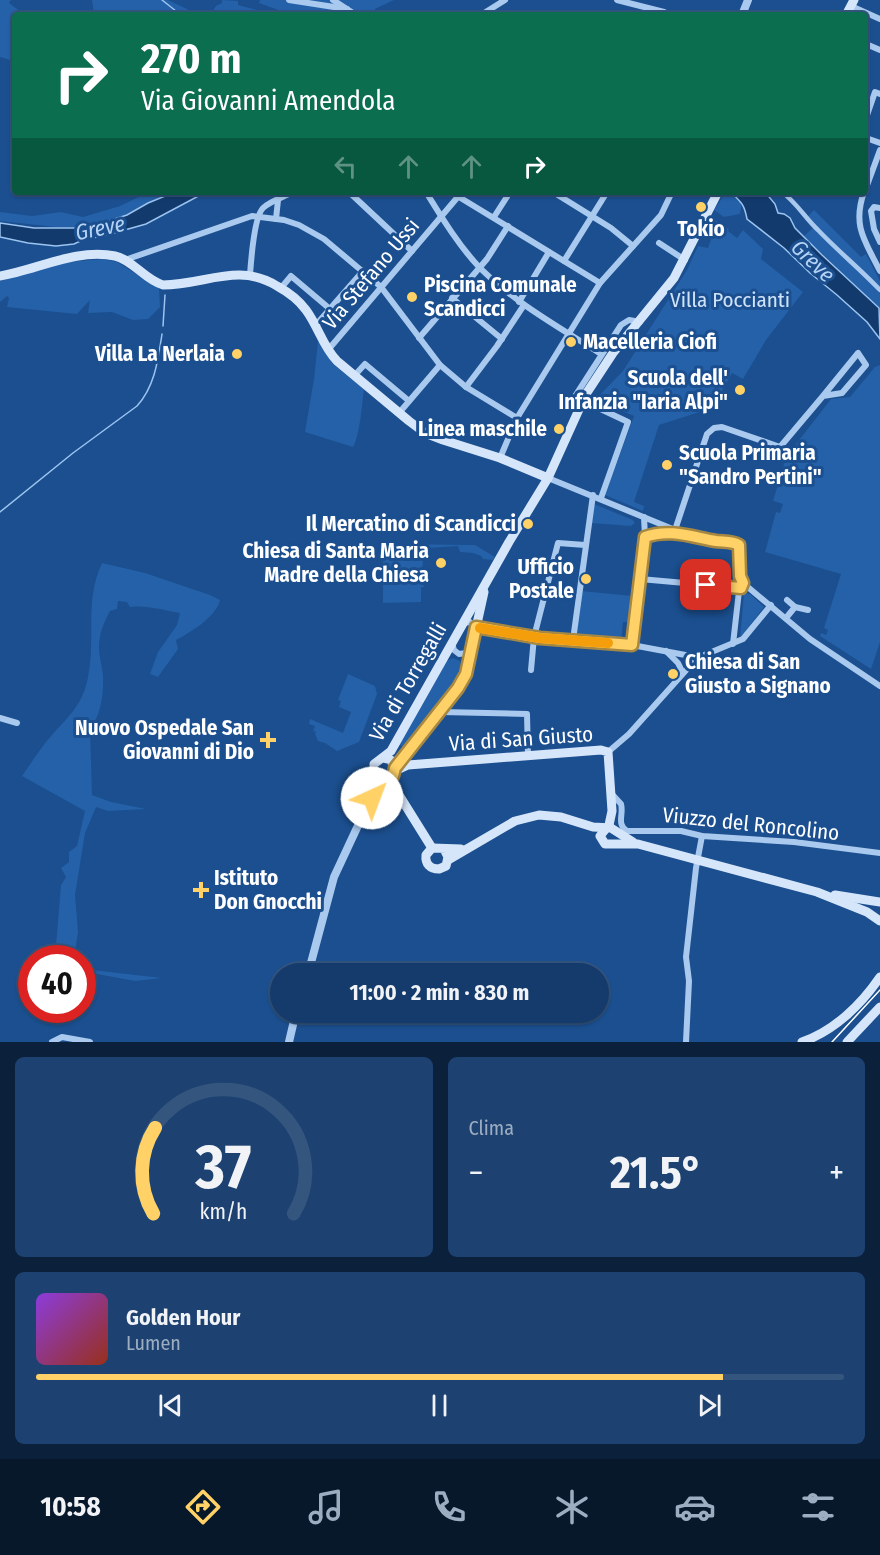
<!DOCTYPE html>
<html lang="it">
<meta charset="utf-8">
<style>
body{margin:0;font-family:"Fira Sans Condensed",sans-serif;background:#1d4271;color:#f1f3f6;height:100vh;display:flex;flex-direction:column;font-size:22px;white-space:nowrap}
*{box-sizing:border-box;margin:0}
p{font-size:20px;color:#9dadc1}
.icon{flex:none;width:33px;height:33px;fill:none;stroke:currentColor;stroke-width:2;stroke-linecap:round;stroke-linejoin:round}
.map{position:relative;height:1042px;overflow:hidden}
.sheet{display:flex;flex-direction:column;gap:15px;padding:15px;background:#0b203b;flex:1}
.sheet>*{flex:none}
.hud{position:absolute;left:12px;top:12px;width:856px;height:183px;border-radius:6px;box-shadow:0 2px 4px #0004,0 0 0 2px #33557e;background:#0b6e4f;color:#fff;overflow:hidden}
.speed{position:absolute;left:18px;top:945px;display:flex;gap:12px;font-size:30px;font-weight:700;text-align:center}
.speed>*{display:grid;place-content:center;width:78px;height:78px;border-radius:50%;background:#143b6b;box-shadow:0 2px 4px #0004,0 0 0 2px #33557e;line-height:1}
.speed .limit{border:9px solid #d22;background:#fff;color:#111}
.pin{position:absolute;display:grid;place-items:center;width:51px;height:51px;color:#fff;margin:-26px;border-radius:12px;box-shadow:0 3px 9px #0006}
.me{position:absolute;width:66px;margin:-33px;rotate:43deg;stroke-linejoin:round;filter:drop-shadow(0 0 4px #0008)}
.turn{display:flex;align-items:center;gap:21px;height:126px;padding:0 30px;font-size:27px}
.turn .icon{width:78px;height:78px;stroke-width:2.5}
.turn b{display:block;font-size:42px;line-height:51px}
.lanes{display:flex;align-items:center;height:57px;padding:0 30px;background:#0003;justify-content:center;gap:30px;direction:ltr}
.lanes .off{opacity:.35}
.big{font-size:45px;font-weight:700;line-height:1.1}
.sheet .widget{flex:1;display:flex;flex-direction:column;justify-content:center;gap:9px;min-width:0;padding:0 21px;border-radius:9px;background:#1d4271}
.sheet .dial{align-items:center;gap:0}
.dial svg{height:156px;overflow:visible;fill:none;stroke:#33557e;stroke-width:7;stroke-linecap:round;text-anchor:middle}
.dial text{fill:#f1f3f6;stroke:none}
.song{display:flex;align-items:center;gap:18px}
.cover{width:72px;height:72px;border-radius:9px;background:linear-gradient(135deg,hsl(270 70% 55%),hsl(10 70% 35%))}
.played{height:6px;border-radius:3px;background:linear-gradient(90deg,#ffd166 85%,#33557e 85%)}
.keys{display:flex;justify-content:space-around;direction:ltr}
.heat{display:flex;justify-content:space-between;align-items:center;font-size:33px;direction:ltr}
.sheet .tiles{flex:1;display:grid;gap:15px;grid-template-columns:1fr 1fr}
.widget:last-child{grid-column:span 2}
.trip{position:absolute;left:270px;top:963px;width:339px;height:60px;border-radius:30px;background:#143b6b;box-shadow:0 2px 4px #0004,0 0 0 2px #33557e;font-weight:700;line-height:60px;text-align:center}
.tab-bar{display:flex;height:96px;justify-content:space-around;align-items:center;background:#08182b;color:#9dadc1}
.tab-bar .icon{width:42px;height:42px}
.tab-bar .active{color:#ffd166}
.tab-bar b{font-size:27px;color:#f1f3f6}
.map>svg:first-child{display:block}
</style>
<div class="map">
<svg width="880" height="1042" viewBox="0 0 880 1042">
<rect width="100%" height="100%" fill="#1b4f8f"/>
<g fill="#2461a8">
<path d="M0 0H11L9 3 25 15H15V75L10 60 0 57Z"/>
<path d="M92 0H168L191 11 192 15H94Z"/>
<path d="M222 0 238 1V5L257 10 255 15H210L216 6 222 3Z"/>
<path d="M260 0H394L375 9V15H292L259 3Z"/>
<path d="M149 192H175L148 203 127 215 87 227H56L0 221V212L32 216 61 212 83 217 120 206Z"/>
<path d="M726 192H731L742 202 740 214 724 217 714 210Z"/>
<path d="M814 210 861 257 866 254 880 281V309L804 236 814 227 807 217Z"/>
<path d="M714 219 729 229 728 231 737 238 743 230 763 249 761 259 803 292 766 340 743 379 732 373 712 408 659 425 634 502 644 506 643 511 605 495 634 416 595 400 623 371 687 270 698 246 708 248 714 231 712 227Z"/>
<path d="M102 259 117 262 159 288 160 307 148 319 133 320 112 312 88 313 90 300 77 314 7 307 9 298 7 296 0 302V281L68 262Z"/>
<path d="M318 341 333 364 364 389C362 404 360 435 353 447L305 432 314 379Z"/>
<path d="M880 365V642L871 669 820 636 821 633 826 635 828 630 824 628 841 574 765 552 776 512 780 513 783 504 773 501 786 457 831 399 850 397 875 367Z"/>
<path d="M594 504 633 520 635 523 631 526 591 523Z"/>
<path d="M383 544 475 545 495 557 493 560 483 559 481 556 473 553 460 552 458 546 426 548C423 558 420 577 424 587H421V602L383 603Z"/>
<path d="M102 563 145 573 210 595 220 600C217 616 190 633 176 640L178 649 158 677 150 674 158 652 177 625 180 613C162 610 147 605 130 607L127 602 118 601 117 609 110 611C104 622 99 634 99 647 99 656 102 666 103 675 104 693 101 715 90 729L92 795 111 802 146 809 108 811 96 807 85 833 75 895 78 932 74 958H55L61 885 66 877 61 868 69 862V852L77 846 85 811 22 776C32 762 41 747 52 735 70 715 83 704 88 677 96 637 84 601 102 563Z"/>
<path d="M581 591 633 596 630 622H623L621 642 576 639Z"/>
<path d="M744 593 750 594 764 607 740 638Z"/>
<path d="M453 658 460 661 462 670 405 749 399 744 446 661Z"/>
<path d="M348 674 375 686 377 694 359 742 337 751 325 743 318 741 315 734 316 731 313 732 315 726 309 724 310 719 343 733 351 712 339 707 341 701 338 700Z"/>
<path d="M83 969 162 978 135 981 86 972 84 991 83 992Z"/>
</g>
<g fill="#123a6d" stroke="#9cc4f0" stroke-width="1.5">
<path d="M175 192H206L146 224 100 237 87 238 74 244 56 246 28 243 0 237V223L34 228H87L127 215 148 203Z"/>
<path d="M731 192H765L775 204 778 213 784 214 790 218 795 228 822 255 879 308 880 339 867 322 837 295 810 273 784 248 747 219C744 203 741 203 731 192Z"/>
</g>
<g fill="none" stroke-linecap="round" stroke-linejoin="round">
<g stroke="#9cc4f0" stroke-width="1.5">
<path d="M162 0 181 15"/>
<path d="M163 326 165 295"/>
<path d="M0 512 73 453 137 406C155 386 158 360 162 334"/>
</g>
<path stroke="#a9c9ee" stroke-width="4.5" d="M782 192C797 203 805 218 818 230 838 251 860 269 880 290"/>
<g stroke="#a9c9ee" stroke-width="6">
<path d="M289 0 347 9"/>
<path d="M333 0 356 15"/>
<path d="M617 0 664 12 670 15"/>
<path d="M851 6 880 19"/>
<path d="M481 15 505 0"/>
<path d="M866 44 880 50"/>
<path d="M866 118 875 92 880 94"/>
<path d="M866 138 880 143"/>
<path d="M866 188 880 150"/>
<path d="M349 192 412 251"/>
<path d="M426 192C442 218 459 246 480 268 515 303 559 327 601 354"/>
<path d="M553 192 611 228 633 246"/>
<path d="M864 192C852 226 865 241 880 271"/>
<path d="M459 197 600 283"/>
<path d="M880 208 874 207 871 211 874 229 880 242"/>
<path d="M494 217 510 192"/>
<path d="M276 219 278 200"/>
<path d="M659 243 685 260"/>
<path d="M125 260 252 216 284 220 299 225 324 239 381 287 440 365 466 387 517 418"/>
<path d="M564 261 607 192"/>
<path d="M250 275C251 261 254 217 263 208 270 201 284 197 293 192"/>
<path d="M281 288 291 276 330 309"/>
<path d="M452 298 502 339"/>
<path d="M519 302 549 252"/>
<path d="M315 326 363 271"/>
<path d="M419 338 487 259 508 226"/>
<path d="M328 350 462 192"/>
<path d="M355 375 365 364 409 401"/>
<path d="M466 387 497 346 524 305"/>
<path d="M589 400 592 405 628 422 601 498"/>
<path d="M578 409 572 401 621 325 629 320 640 322"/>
<path d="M399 413 440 365"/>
<path d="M500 458 517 418 600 283 661 215 672 192"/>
<path d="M548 478 680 532 737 544C744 555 737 571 743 583L810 639 880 686"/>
<path d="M675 530 707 434 714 428 722 427 780 447 823 396 842 393 866 365 858 353 823 396"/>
<path d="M645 537 654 534H680"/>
<path d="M640 579 741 588"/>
<path d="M795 607 808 610"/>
<path d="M786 618 795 607 787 600"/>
<path d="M463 623 470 622 476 627 540 638 632 645 696 657 697 658"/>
<path d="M573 640 593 495"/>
<path d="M452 643 454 650 459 654 467 653 470 650"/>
<path d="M733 644 739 591 742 585"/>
<path d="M632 645 645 537 644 517"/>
<path d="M666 651 678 663 683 673"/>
<path d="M531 670 534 637 558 543 585 545"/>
<path d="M441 712 527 714 528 755"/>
<path d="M0 718 17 723"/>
<path d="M608 752 629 734 697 658 743 639 771 605"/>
<path d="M611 793 621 804C624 814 616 824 627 831H681L702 836 794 842 880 853"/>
<path d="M52 1042 62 1037 90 1042"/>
<path d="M686 1042 689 981 686 957 696 868 702 836"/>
</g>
<g stroke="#a9c9ee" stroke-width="8">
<path d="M742 15 748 0"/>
<path d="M308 974 334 877 376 787 386 780"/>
<path d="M289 1042 296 1012"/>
</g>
<g stroke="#d6e6fa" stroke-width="9">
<path d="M846 15 854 0"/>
<path d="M0 276C37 270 76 248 115 256 133 260 145 280 163 285 205 285 238 262 277 286 288 292 298 299 306 310 318 326 323 347 337 361L409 421 425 433 443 440 500 458 548 478"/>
<path d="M383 758 391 760 395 771 391 778 383 781 374 774V764L391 751 509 542 548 478 586 394 613 353 674 278 718 192"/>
<path d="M395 768 451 700 465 678 484 592"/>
<path d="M395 771 408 765 601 750 608 752 612 811 609 825 600 836 605 844H638L817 892 867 912 880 921"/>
<path d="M389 779 432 848"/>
<path d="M444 849 448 857 446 866 439 869C430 869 425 864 426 855L432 848 461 849"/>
<path d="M448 860 515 821 539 815 561 817 593 827 611 828 633 842"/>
<path d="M835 895 880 902"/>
<path d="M802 1042C834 1031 861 1005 880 977"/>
<path d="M847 1042 880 1007"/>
</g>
<path stroke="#fff" stroke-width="1.5" d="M832 1042 880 990"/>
</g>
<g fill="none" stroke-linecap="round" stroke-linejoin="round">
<defs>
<path id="route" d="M372 798 376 787 393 776 395 768 458 688 466 674 476 627 540 638 632 645 645 537C669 528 692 537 716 541 724 542 732 541 739 545L740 576 743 583 741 588 706 585"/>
</defs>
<use href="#route" stroke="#a68842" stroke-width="15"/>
<use href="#route" stroke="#ffd166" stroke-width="10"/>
<path stroke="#f59e0b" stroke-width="10" d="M480 628 540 638 608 643"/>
</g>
<g fill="#ffd166" stroke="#1b4f8f" stroke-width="2">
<circle cx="701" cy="207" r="6"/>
<circle cx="412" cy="297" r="6"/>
<circle cx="571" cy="342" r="6"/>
<circle cx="237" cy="354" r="6"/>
<circle cx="740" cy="390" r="6"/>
<circle cx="559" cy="429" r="6"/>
<circle cx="667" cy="465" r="6"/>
<circle cx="528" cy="524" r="6"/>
<circle cx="441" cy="563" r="6"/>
<circle cx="586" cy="579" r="6"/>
<circle cx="673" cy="674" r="6"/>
<path d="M265 731h6v6h6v6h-6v6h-6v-6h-6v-6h6z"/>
<path d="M198 881h6v6h6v6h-6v6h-6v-6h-6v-6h6z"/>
</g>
<g text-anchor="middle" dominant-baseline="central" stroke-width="6" stroke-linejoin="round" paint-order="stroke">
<g font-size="21" font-weight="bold" fill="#fff" stroke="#1b4f8f" text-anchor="end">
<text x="701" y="229" text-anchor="middle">Tokio</text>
<text x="424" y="285" text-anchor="start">Piscina Comunale<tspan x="424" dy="24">Scandicci</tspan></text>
<text x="583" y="342" text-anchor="start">Macelleria Ciofi</text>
<text x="225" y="354">Villa La Nerlaia</text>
<text x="728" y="378">Scuola dell'<tspan x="728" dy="24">Infanzia "Iaria Alpi"</tspan></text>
<text x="547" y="429">Linea maschile</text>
<text x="679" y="453" text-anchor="start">Scuola Primaria<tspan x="679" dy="24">"Sandro Pertini"</tspan></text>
<text x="516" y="524">Il Mercatino di Scandicci</text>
<text x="429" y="551">Chiesa di Santa Maria<tspan x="429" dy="24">Madre della Chiesa</tspan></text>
<text x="574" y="567">Ufficio<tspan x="574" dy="24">Postale</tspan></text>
<text x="685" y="662" text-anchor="start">Chiesa di San<tspan x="685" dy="24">Giusto a Signano</tspan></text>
<text x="254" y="728">Nuovo Ospedale San<tspan x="254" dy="24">Giovanni di Dio</tspan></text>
<text x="214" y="878" text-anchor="start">Istituto<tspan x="214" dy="24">Don Gnocchi</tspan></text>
</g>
<g font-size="21" fill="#fff" stroke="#1b4f8f">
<text transform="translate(371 274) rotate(-50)">Via Stefano Ussi</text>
<text transform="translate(408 682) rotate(-60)">Via di Torregalli</text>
<text transform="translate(521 739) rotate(-4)">Via di San Giusto</text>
<text transform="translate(751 824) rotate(6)">Viuzzo del Roncolino</text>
</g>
<g font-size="21" fill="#cfe3fa" stroke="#1b4f8f">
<text x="730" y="300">Villa Poccianti</text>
</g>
<g font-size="22" font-style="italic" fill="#b5d3f5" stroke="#1b4f8f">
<text transform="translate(100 228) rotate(-11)">Greve</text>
<text transform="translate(813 261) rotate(44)">Greve</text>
</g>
</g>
</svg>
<div class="speed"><div class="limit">40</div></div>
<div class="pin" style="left:706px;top:585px;background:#d93025"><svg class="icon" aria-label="arrive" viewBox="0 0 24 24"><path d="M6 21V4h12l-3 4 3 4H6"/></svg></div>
<svg class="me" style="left:372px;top:798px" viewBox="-20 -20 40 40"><circle r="19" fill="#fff"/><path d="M0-13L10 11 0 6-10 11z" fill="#ffd166"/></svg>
<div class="trip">11:00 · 2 min · 830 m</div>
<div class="hud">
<div class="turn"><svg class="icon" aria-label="right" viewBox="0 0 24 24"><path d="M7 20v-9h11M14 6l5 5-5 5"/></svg><div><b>270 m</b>Via Giovanni Amendola</div></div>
<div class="lanes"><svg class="icon off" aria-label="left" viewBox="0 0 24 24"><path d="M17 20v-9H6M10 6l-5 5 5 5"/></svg><svg class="icon off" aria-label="ahead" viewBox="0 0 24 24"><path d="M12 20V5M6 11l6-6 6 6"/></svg><svg class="icon off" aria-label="ahead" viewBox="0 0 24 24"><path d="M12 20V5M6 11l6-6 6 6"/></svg><svg class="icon" aria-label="right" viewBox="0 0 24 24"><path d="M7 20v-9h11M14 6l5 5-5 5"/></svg></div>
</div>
</div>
<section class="sheet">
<div class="tiles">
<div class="widget dial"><svg viewBox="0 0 100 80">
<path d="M14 69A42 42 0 1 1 86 69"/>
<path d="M14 69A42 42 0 0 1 15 25" stroke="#ffd166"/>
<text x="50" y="56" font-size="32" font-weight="700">37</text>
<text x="50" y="72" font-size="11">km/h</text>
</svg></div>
<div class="widget"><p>Clima</p>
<div class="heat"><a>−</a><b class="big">21.5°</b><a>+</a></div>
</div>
<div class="widget">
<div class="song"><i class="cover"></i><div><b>Golden Hour</b><p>Lumen</p></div></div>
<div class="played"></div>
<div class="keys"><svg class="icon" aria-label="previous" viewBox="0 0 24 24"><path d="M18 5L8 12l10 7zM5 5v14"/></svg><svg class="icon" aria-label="pause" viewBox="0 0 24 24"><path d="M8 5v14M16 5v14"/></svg><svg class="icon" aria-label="next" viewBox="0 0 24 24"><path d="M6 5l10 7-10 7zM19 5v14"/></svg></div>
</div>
</div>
</section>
<nav class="tab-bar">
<b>10:58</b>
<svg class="icon active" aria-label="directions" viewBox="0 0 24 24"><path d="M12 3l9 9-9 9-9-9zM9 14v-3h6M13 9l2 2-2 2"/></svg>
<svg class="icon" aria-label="music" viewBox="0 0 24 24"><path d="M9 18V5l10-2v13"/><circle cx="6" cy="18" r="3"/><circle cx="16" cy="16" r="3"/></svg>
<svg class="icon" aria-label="phone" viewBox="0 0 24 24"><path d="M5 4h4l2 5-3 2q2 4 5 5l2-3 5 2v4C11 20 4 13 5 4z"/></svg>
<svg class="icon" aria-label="climate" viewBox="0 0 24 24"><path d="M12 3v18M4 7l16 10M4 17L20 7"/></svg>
<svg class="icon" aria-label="car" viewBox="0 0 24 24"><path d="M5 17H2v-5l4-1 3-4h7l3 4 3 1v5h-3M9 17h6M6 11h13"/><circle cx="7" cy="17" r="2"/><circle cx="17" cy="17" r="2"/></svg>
<svg class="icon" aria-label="filters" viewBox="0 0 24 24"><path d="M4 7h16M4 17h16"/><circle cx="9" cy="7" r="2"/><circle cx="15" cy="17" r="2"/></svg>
</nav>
